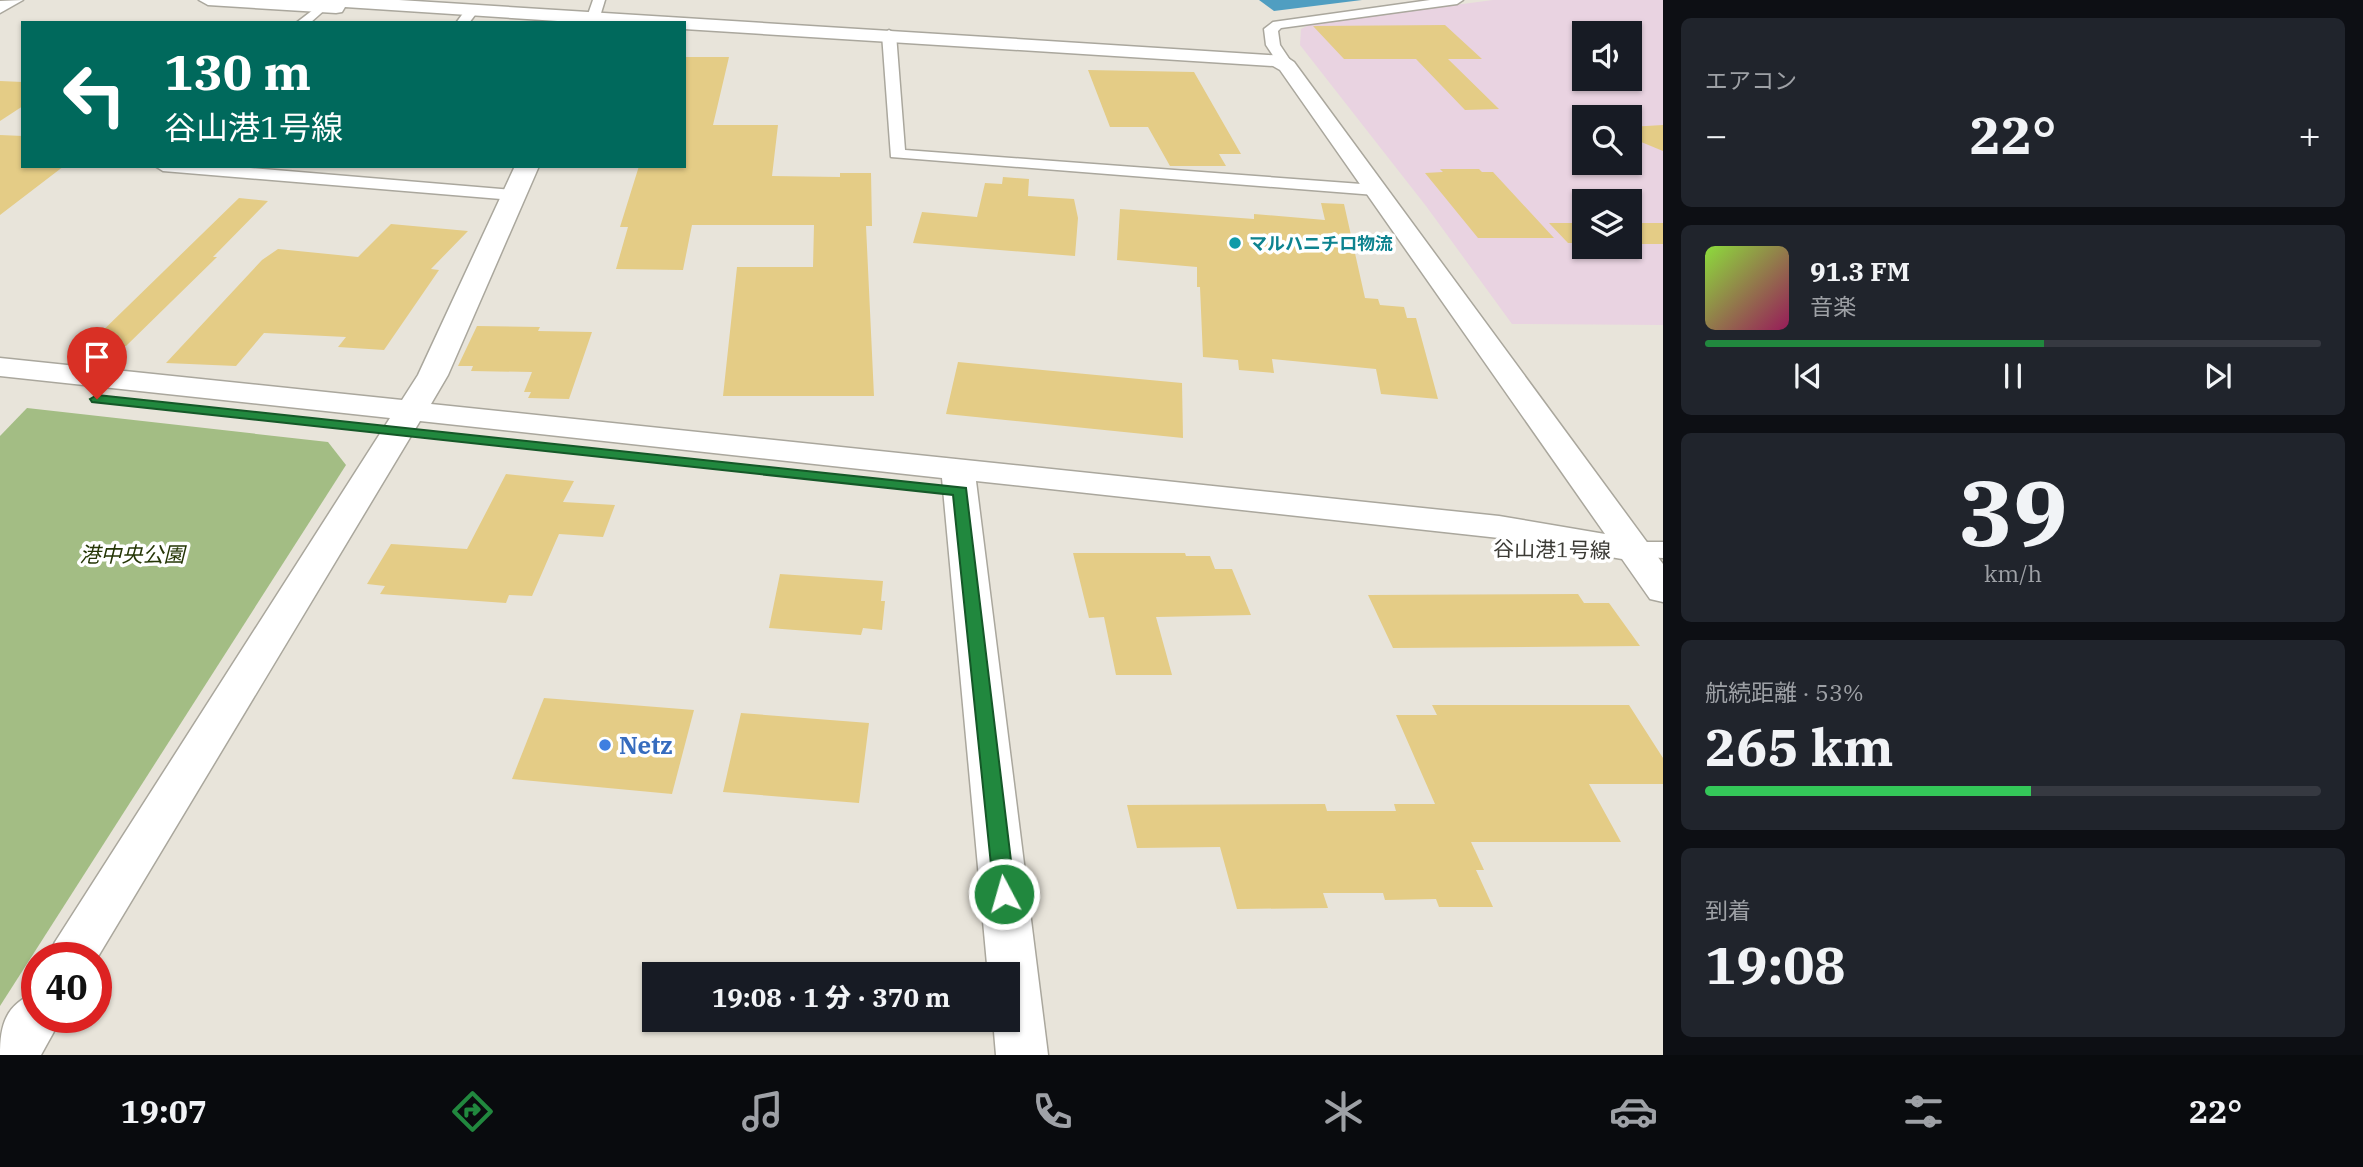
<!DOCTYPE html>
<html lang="ja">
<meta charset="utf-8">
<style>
body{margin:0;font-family:"IBM Plex Serif","Noto Sans JP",serif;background:#20242c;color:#f1f3f6;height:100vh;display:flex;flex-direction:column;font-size:26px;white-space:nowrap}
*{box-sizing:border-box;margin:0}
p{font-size:23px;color:#9ea1a6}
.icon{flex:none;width:38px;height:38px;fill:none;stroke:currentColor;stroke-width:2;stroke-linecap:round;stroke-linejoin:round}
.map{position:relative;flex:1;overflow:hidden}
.drawer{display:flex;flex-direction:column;gap:18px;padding:18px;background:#0d0f14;width:700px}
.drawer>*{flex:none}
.top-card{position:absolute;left:21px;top:21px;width:665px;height:147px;border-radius:0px;box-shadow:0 2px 5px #0004;background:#00695c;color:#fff;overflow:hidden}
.fabs{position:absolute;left:1572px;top:21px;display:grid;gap:14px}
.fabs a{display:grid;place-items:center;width:70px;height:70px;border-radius:0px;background:#171b24;box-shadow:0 2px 5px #0004;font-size:35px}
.speed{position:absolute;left:21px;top:942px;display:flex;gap:14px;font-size:35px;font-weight:700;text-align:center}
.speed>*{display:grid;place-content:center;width:91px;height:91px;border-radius:50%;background:#171b24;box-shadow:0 2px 5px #0004;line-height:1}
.speed .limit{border:10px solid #d22;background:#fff;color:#111}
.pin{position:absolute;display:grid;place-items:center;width:60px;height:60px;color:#fff;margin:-72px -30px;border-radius:50% 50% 50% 0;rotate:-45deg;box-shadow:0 0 7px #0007}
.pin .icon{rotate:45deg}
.me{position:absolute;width:77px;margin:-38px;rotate:354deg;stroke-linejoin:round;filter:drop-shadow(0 0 5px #0008)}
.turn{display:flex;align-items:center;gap:24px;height:147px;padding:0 28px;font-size:32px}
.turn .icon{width:91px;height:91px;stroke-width:2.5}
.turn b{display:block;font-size:49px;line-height:60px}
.big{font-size:52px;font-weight:800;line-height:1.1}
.drawer .widget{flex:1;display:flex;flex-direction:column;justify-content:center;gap:10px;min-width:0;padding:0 24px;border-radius:10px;background:#20242c}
.drawer .dial{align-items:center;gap:0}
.dial b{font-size:91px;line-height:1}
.song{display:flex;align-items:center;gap:21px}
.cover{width:84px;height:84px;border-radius:10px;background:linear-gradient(135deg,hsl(90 70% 55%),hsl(330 70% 35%))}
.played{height:7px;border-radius:4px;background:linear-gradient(90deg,#21883e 55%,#363941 55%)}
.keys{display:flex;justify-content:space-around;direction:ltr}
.heat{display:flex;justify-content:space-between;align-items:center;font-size:38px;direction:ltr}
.charge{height:10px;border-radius:5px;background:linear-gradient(90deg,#34c759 53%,#363941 0)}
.trip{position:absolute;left:642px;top:962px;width:378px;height:70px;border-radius:0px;background:#171b24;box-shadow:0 2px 5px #0004;font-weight:800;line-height:70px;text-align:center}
.menu{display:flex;height:112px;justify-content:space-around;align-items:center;background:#090b0e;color:#9ea1a6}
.menu .icon{width:49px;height:49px}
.menu .on{color:#21883e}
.menu b{font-size:32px;color:#f1f3f6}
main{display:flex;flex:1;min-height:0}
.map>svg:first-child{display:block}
</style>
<main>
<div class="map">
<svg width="1663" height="1055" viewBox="0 0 1663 1055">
<rect width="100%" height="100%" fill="#e8e4da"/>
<path fill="#e9d3e1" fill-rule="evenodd" d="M1493 0H1663V325L1512 324 1426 206 1300 45 1301 29 1311 24ZM1584 33H1629V79H1584ZM1584 117H1629V163H1584ZM1584 201H1629V247H1584Z"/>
<path fill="#a3bd84" d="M27 408 328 442 346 465 0 1006V436Z"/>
<path fill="#509ec1" d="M1259 0H1362L1274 11Z"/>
<g fill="#e4cc86">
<path d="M1445 25 1482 59H1448L1499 109 1465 110 1416 59H1344L1313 26Z"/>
<path d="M684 57H729L713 125H778L772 176 840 177V173H871L872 226H866L874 396H723L737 267H813L814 225H692L683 270 616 269 628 227H620L639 166H684Z"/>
<path d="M1088 70 1194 72 1241 154H1219L1226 166H1170L1148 127H1110Z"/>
<path d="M0 81 23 82V106L0 121Z"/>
<path d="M1663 125V151L1629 137V127Z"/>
<path d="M0 135 23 136V166H64L0 215Z"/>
<path d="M1440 169H1479L1482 172H1493L1554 238H1478L1425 173 1443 172Z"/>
<path d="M1003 177 1029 179 1028 196 1074 199 1078 218 1075 256 913 243 922 212 977 217 985 183 1002 184Z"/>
<path d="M239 198 268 201 213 257H217L126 346 89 344Z"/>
<path d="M1321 203 1344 204 1365 298 1378 299 1380 305 1404 307 1407 318H1416L1438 399 1381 394 1376 369 1272 359 1274 373 1239 370 1238 360 1203 357 1200 287H1197V267L1117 260 1120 209 1254 219V214L1325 220Z"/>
<path d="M1549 223H1584V243H1568Z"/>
<rect x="1629" y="223" width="34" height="21"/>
<path d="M391 224 468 231 431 269 439 270 384 350 338 347 346 337 264 333 236 366 166 363 262 260 278 249 358 257Z"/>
<path d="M477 326 540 327 538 331 592 332 569 399 528 398 531 392H524L532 372 471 371 473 366H458Z"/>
<path d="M958 362 1182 383 1183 438 946 414Z"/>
<path d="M506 474 574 481 563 502 615 505 603 537 559 534 532 596 509 595 506 603 380 594 385 586 367 584 391 544 467 549Z"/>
<path d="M1073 553H1185L1186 556H1210L1215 569H1232L1251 615 1156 617 1172 675H1116L1104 617 1089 618Z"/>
<path d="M780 574 883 581 881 601H885L882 630 863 628 861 635 769 628Z"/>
<path d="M1578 594 1584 603H1609L1640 646 1393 648 1368 595Z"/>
<path d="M544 698 694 710 672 794 512 779Z"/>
<path d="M1432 705H1629L1663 758V784H1589L1621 842H1471L1484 870H1476L1493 907H1439L1436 899 1385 900 1383 893H1323L1328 908 1237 909 1220 847 1137 848 1127 805 1325 804 1327 811H1396L1394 804H1435L1396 715H1437Z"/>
<path d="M741 713 869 723 859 803 723 792Z"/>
</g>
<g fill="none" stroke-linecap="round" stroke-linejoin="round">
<defs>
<g id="street">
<path d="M593 0H605L598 23H585Z"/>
<path d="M1430 0H1463L1457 4 1281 28 1278 31 1280 45 1294 66 1287 70 1282 69 1266 45 1264 29 1273 22Z"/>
<path d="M322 3 328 7 310 23H296Z"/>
<path d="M469 11 475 15 469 23H456L464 12Z"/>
<path d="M889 30 896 34 905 150 1375 185 1383 190 1375 195 891 157 882 34Z"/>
<path d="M155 166H226L514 190 522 195 514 200 163 171Z"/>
<path d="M1635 542H1663V558L1626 556 1622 550 1626 544Z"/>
</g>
<g id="secondary">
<path d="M23 0 0 13V1Z"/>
<path d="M199 0H399L1285 56 1294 62 1663 564V602L1650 599 1622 559 1499 538 976 481 1048 1055H996L993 1020H1008V975H988L942 478 420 421 96 960V957H48L55 942 390 418 0 376V358L402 400 418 375 515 166H539L448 375 431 404 1499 516 1605 534 1280 70 1273 66 684 29V23H588L345 7 342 12 336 13 208 5Z"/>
<path d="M37 992V1017H62L41 1055H0C0 1024 6 1004 37 992Z"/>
</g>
</defs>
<use href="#street" stroke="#aaa79d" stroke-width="3"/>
<use href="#secondary" stroke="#aaa79d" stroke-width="3"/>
<use href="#street" fill="#fff" fill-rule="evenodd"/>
<use href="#secondary" fill="#fff" fill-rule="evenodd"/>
</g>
<path fill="#21883e" stroke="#155828" stroke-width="2" d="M97 395 966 488 1015 894 1012 900 1004 903 997 900 994 894 953 495 92 402 90 399Z"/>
<circle fill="#0f9aa8" stroke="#fff" stroke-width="2.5" cx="1235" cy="243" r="7"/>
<circle fill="#3f7fe0" stroke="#fff" stroke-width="2.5" cx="605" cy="745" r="7"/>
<g text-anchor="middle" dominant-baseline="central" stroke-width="7" stroke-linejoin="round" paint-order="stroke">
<g font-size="18" font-weight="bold" fill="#0d838f" stroke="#fff" text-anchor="start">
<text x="1249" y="243">マルハニチロ物流</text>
</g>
<g font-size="21" fill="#3b3a35" stroke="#fff">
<text transform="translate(1552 549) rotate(1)">谷山港1号線</text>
</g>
<g font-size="21" font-style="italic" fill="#253606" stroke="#fff">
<text x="132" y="554">港中央公園</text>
</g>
<g font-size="24" font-weight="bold" fill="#366cbe" stroke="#fff" text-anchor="start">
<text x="619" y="745">Netz</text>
</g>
</g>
</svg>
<div class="fabs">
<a><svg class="icon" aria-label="sound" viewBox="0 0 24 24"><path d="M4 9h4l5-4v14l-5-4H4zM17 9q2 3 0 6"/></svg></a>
<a><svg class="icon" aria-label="search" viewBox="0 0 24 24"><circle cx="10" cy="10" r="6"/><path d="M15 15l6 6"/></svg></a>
<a><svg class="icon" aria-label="layers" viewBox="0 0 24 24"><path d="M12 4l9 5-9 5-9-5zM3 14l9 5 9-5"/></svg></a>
</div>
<div class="speed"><div class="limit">40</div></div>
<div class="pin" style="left:97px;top:399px;background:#d93025"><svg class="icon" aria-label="arrive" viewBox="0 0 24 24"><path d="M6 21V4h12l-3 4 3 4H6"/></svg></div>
<svg class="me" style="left:1004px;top:894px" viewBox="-20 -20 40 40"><circle r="17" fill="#21883e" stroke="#fff" stroke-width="3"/><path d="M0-11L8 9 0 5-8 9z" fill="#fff"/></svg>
<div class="trip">19:08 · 1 分 · 370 m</div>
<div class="top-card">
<div class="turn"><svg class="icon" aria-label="left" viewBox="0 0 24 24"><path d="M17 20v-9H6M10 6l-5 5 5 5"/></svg><div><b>130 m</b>谷山港1号線</div></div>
</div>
</div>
<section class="drawer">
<div class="widget"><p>エアコン</p>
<div class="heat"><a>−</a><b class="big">22°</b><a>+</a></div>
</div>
<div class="widget">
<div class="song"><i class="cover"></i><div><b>91.3 FM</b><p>音楽</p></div></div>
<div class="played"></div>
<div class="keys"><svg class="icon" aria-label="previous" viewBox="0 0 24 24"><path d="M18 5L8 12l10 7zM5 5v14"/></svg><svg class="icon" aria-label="pause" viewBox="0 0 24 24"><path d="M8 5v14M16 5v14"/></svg><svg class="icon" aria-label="next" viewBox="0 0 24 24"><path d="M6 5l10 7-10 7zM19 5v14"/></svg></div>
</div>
<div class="widget dial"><b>39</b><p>km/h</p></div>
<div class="widget"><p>航続距離 · 53%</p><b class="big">265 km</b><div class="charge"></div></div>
<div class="widget"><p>到着</p><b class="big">19:08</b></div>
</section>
</main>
<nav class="menu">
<b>19:07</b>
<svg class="icon on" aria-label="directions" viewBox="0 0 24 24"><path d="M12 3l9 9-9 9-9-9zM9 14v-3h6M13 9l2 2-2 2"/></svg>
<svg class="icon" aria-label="music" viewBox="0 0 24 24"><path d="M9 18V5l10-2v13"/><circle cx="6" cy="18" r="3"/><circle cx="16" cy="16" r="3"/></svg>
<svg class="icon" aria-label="phone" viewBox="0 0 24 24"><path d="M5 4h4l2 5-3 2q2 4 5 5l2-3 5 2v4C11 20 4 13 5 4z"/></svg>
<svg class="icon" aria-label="climate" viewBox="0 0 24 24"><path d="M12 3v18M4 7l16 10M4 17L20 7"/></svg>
<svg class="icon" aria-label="car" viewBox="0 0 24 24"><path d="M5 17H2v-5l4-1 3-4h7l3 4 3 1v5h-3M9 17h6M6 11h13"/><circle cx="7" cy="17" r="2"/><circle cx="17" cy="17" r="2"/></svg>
<svg class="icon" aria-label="filters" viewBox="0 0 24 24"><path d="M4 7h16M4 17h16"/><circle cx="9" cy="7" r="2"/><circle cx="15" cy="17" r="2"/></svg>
<b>22°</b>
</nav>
